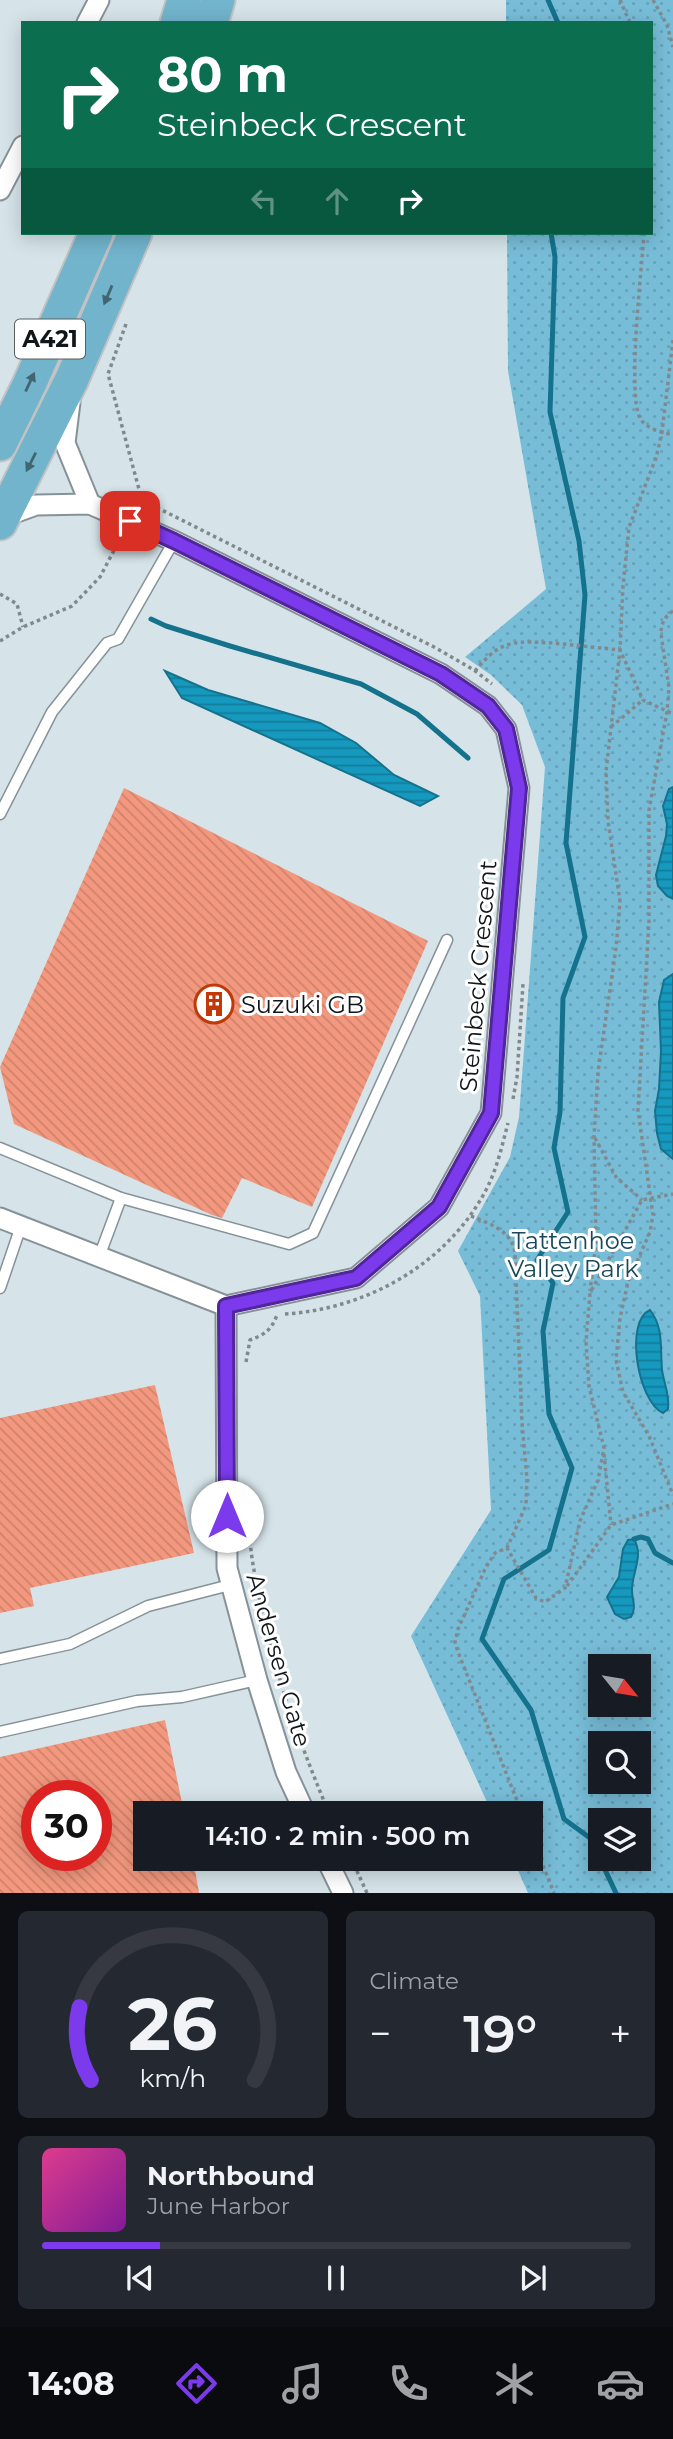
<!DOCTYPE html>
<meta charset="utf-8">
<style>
body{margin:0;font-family:Montserrat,sans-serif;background:#242831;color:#f1f3f6;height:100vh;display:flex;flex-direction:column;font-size:26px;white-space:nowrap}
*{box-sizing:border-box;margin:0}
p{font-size:23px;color:#9ea1a6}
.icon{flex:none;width:38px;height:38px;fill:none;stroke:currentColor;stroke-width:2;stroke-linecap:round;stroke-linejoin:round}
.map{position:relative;height:1893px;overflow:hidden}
.sheet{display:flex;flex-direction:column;gap:18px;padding:18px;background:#0d0f14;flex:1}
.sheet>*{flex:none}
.guide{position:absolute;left:21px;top:21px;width:632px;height:214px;border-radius:0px;box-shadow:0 4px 18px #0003;background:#0b6e4f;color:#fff;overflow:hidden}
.needle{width:46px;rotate:120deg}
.tools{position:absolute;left:588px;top:1654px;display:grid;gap:14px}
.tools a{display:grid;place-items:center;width:63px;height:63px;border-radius:0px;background:#171b24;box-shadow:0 4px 18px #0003;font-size:35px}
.speed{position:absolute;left:21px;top:1780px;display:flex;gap:14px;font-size:35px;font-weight:700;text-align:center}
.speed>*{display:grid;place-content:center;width:91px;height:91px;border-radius:50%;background:#171b24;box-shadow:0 4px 18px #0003;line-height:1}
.speed .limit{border:10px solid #d22;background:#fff;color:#111}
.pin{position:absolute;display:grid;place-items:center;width:60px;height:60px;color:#fff;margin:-30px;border-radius:14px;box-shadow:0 4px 10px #0006}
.me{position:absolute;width:77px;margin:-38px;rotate:0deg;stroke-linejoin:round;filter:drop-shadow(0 0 5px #0008)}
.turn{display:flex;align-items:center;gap:24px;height:147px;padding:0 21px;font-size:32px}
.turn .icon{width:91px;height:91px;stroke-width:2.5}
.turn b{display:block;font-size:49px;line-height:60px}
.lanes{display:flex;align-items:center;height:66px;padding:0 21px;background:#0003;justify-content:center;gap:35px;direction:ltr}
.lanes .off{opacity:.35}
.big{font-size:52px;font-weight:600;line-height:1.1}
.sheet .tile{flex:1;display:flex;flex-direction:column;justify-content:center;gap:10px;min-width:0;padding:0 24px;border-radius:10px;background:#242831}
.sheet .dial{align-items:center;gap:0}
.dial svg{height:182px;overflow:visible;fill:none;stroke:#363941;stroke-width:7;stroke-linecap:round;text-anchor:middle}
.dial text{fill:#f1f3f6;stroke:none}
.song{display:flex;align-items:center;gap:21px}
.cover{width:84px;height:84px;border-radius:10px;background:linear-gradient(135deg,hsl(330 70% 55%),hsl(290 70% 35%))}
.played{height:7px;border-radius:4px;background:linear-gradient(90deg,#7c3aed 20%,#363941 20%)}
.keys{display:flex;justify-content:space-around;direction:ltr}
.heat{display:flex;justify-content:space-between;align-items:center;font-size:38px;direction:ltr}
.sheet .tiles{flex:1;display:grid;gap:18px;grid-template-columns:1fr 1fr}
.tile:last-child{grid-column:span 2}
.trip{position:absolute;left:133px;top:1801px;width:410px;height:70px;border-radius:0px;background:#171b24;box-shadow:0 4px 18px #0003;font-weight:600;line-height:70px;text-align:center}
.dock{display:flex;height:112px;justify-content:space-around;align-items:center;background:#090b0e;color:#9ea1a6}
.dock .icon{width:49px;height:49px}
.dock .current{color:#7c3aed}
.dock b{font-size:32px;color:#f1f3f6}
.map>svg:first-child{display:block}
</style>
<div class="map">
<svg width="673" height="1893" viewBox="0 0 673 1893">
<defs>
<pattern id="grass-dots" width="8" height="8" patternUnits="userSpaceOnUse" patternTransform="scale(1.75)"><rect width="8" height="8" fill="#78bdd8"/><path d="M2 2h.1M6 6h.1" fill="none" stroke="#67a2b9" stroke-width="1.8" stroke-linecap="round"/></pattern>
<pattern id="water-rules" width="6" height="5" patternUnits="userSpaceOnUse" patternTransform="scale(1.75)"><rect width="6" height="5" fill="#1699bf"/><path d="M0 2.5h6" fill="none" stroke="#137c9a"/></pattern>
<pattern id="building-back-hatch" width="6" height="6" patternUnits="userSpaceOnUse" patternTransform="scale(1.75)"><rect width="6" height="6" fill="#f3987e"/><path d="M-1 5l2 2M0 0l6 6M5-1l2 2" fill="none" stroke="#cf826c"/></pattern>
</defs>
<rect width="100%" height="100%" fill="#d6e4e9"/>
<path fill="url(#grass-dots)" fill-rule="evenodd" d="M506 0H673V1893H528L513 1859 530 1858V1813H492L411 1636 491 1510 480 1296 458 1251 510 1157 519 1117 545 767 522 705 491 675 465 657 546 589 508 371 507 233H651V23H506ZM600 1666H639V1704H600ZM600 1743H639V1782H600ZM600 1820H639V1858H600Z"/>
<g fill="url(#water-rules)" stroke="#14728d" stroke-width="2">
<path d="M165 671 208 690 320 723 356 743 394 775 438 796 420 806 182 698Z"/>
<path d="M673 787V899L667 896 658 886 656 875 666 836 667 824 663 806 669 789Z"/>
<path d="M673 974V1159L661 1149 657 1133 655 1111 659 1089 661 1051 659 1002 664 980Z"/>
<path d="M650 1310C664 1328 660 1348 662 1370 664 1384 670 1395 668 1409L663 1413C638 1402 624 1321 650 1310Z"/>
<path d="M634 1539C644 1556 632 1572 632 1590 632 1601 637 1606 631 1617L624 1619 615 1614 607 1597 619 1577 623 1549 628 1540Z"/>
</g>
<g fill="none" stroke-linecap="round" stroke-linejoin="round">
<g stroke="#14728d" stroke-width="5">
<path d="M548 0 558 23"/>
<path d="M551 233 555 257 550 412 579 541 585 595 566 843 585 937 563 998 560 1112 554 1148 568 1212 537 1260 553 1283 543 1331 549 1414 572 1468 549 1550 504 1579 482 1639 531 1710 564 1819 590 1838 616 1893"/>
<path d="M151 619 166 626 230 646 361 684 417 714 468 758"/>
<path d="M634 1539 641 1537 648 1539 655 1553 673 1563"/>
</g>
</g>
<g fill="url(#building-back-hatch)" fill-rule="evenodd">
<path d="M124 788 428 941 312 1207 242 1178 222 1218 212 1215 14 1124 0 1067Z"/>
<path d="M155 1385 194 1553 30 1588 34 1606 0 1613V1418Z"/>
<path d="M165 1720 184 1813H145V1858H193L199 1893H0V1757ZM37 1796H96V1855H37Z"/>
</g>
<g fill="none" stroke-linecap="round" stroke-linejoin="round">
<defs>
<g id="service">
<path d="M0 814 52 712 107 643 118 639 174 541"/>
<path d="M0 1148 121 1198 289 1244 313 1233 447 940"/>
<path d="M99 1257 121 1198"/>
<path d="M0 1288 21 1226"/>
<path d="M0 1659 70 1644 148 1606 230 1585"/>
<path d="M0 1732 137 1701 182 1697 257 1680"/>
</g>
<g id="minor">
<path d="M87 23 99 0"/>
<path d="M0 190 23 146"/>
<path d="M70 402 65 443 90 504"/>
<path d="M0 1218 226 1306 356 1278 439 1207 491 1113 519 788 506 729 488 706 441 674 174 541 90 504 36 505 3 517"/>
<path d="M226 1306 227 1568 257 1680 286 1772 305 1813"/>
<path d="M326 1858 343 1893"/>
</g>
<g id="trunk">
<path d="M177 23 184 0"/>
<path d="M211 23 218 0"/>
<path d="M0 444 29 385 96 233"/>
<path d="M0 523 72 379 135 233"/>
</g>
</defs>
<use href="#service" stroke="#869298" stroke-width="13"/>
<use href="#minor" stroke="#869298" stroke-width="23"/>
<use href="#trunk" stroke="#c1c2c3" stroke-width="37"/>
<g stroke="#808a8e" stroke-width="3.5" stroke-dasharray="3.5 3.5" stroke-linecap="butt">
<path d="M620 0 630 23"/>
<path d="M653 0 667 25 673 47"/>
<path d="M644 233C642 267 627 394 640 418 646 429 662 432 673 435"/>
<path d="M126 324 108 374 140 493 138 498"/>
<path d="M673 340 662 432 656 458 629 527 623 586 620 650 643 700 673 714"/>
<path d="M138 498 436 648 474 670 492 684"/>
<path d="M0 594 17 604 23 627"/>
<path d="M673 611C664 617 661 624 661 634L669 688 667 712 649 810V921L638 1110 653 1215 650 1232 628 1282 620 1318 616 1360 623 1392 649 1436 673 1495"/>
<path d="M0 641 23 627 72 606 100 577 121 537"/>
<path d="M475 671C485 659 495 648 510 644 530 638 595 648 620 650L606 771 608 821 620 901 616 948 598 1072 594 1137 596 1243 590 1291"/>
<path d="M611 727 643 700"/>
<path d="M513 1099 517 1077 523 984"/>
<path d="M595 1138 616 1177 642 1200"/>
<path d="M471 1216C490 1224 513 1231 515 1254L522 1423 527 1479 526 1505 507 1548"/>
<path d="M285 1314C367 1309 447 1264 486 1190 497 1169 502 1146 508 1123"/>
<path d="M246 1362 250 1340C266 1334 271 1330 277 1315"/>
<path d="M604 1454 611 1525"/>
<path d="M247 1506C249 1527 250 1549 254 1570 268 1654 296 1735 329 1813"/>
<path d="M567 1586 611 1525 673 1504"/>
<path d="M522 1813 458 1652 455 1642 458 1629 486 1567 495 1553 507 1548 536 1598 545 1602 565 1588 580 1521 598 1480 604 1448 589 1386 586 1342 590 1293 642 1200 673 1194"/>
<path d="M530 1833 554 1893"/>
<path d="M351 1858 367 1893"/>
</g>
<use href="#service" stroke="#fff" stroke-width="10"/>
<use href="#minor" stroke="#fff" stroke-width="19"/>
<use href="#trunk" stroke="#72b4cc" stroke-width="33"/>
</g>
<defs><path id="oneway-solid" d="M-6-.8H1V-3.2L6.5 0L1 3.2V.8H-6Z" transform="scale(1.75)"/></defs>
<g fill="#426572">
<use href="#oneway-solid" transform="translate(108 295) rotate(113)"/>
<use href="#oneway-solid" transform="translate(30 382) rotate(-65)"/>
<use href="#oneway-solid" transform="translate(31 462) rotate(117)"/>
</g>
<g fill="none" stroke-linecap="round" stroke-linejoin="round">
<defs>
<path id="route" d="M130 521 174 541 441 674 488 706 506 729 519 788 491 1113 439 1207 356 1278 226 1306 227 1516"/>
</defs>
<use href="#route" stroke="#51269a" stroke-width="18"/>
<use href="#route" stroke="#7c3aed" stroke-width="12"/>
</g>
<defs>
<symbol id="building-ring" viewBox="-11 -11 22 22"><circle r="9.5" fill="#fff" stroke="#c13907" stroke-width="1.5"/><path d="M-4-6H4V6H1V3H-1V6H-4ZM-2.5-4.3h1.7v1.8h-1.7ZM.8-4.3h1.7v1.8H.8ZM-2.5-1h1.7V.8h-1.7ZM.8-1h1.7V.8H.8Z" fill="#c13907"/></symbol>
</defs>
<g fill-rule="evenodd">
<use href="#building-ring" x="192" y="982" width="44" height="44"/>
</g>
<g text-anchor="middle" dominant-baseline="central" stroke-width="6" stroke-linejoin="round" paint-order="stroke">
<rect fill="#fff" stroke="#585c5d" stroke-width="2" x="15" y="319.5" width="70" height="39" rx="5"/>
<g font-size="23" font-weight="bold" fill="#111618">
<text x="50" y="339">A421</text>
</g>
<g font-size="24" fill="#111618" stroke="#fff">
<text transform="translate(478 976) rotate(-85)">Steinbeck Crescent</text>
<text transform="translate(279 1660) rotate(74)">Andersen Gate</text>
</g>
<g font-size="24" fill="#111618" stroke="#fff" text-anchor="start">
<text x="241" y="1004">Suzuki GB</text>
</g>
<g font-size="24" fill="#18495a" stroke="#fff">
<text x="573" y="1240">Tattenhoe<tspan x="573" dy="28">Valley Park</tspan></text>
</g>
</g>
</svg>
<div class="tools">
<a><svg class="needle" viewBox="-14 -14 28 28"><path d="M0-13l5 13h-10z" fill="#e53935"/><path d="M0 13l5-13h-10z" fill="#9ea1a6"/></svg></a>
<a><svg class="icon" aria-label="search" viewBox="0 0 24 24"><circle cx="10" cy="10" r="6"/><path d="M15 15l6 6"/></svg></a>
<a><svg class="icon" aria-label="layers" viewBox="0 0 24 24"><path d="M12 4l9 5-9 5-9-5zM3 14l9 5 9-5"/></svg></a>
</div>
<div class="speed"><div class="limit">30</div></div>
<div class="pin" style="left:130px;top:521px;background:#d93025"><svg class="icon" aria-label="arrive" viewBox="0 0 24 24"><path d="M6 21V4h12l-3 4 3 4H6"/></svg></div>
<svg class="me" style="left:227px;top:1516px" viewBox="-20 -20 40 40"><circle r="19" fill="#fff"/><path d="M0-13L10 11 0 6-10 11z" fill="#7c3aed"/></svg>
<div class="trip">14:10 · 2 min · 500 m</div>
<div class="guide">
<div class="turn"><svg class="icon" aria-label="right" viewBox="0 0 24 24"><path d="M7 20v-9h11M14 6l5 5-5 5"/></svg><div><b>80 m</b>Steinbeck Crescent</div></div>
<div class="lanes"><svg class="icon off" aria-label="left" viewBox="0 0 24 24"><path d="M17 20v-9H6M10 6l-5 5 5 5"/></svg><svg class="icon off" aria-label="ahead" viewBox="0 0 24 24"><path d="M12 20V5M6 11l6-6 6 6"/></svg><svg class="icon" aria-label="right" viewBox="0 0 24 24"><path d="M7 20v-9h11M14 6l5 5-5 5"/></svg></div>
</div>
</div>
<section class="sheet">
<div class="tiles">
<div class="tile dial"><svg viewBox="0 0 100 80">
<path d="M14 69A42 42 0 1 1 86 69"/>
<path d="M14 69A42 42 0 0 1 9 37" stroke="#7c3aed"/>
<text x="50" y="56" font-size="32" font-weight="700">26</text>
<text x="50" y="72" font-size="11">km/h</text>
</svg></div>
<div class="tile"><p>Climate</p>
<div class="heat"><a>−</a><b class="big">19°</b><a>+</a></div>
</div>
<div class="tile">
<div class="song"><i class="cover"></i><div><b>Northbound</b><p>June Harbor</p></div></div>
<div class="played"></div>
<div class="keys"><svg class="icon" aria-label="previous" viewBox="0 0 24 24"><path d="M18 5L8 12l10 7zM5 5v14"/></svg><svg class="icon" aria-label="pause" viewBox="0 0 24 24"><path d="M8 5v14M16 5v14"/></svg><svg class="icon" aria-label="next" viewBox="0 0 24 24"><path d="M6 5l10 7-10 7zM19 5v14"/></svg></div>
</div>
</div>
</section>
<nav class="dock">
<b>14:08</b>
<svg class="icon current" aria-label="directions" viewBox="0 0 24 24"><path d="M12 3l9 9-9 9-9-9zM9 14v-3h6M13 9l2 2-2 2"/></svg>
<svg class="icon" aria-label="music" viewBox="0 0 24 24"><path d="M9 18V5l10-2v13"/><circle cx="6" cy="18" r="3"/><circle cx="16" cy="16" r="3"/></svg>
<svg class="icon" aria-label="phone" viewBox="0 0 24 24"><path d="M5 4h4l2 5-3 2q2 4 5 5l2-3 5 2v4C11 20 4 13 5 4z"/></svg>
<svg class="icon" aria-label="climate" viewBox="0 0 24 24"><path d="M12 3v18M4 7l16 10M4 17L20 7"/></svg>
<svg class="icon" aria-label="car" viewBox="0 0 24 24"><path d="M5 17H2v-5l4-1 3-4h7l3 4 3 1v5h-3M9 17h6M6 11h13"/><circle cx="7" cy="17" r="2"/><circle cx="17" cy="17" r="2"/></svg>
</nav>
